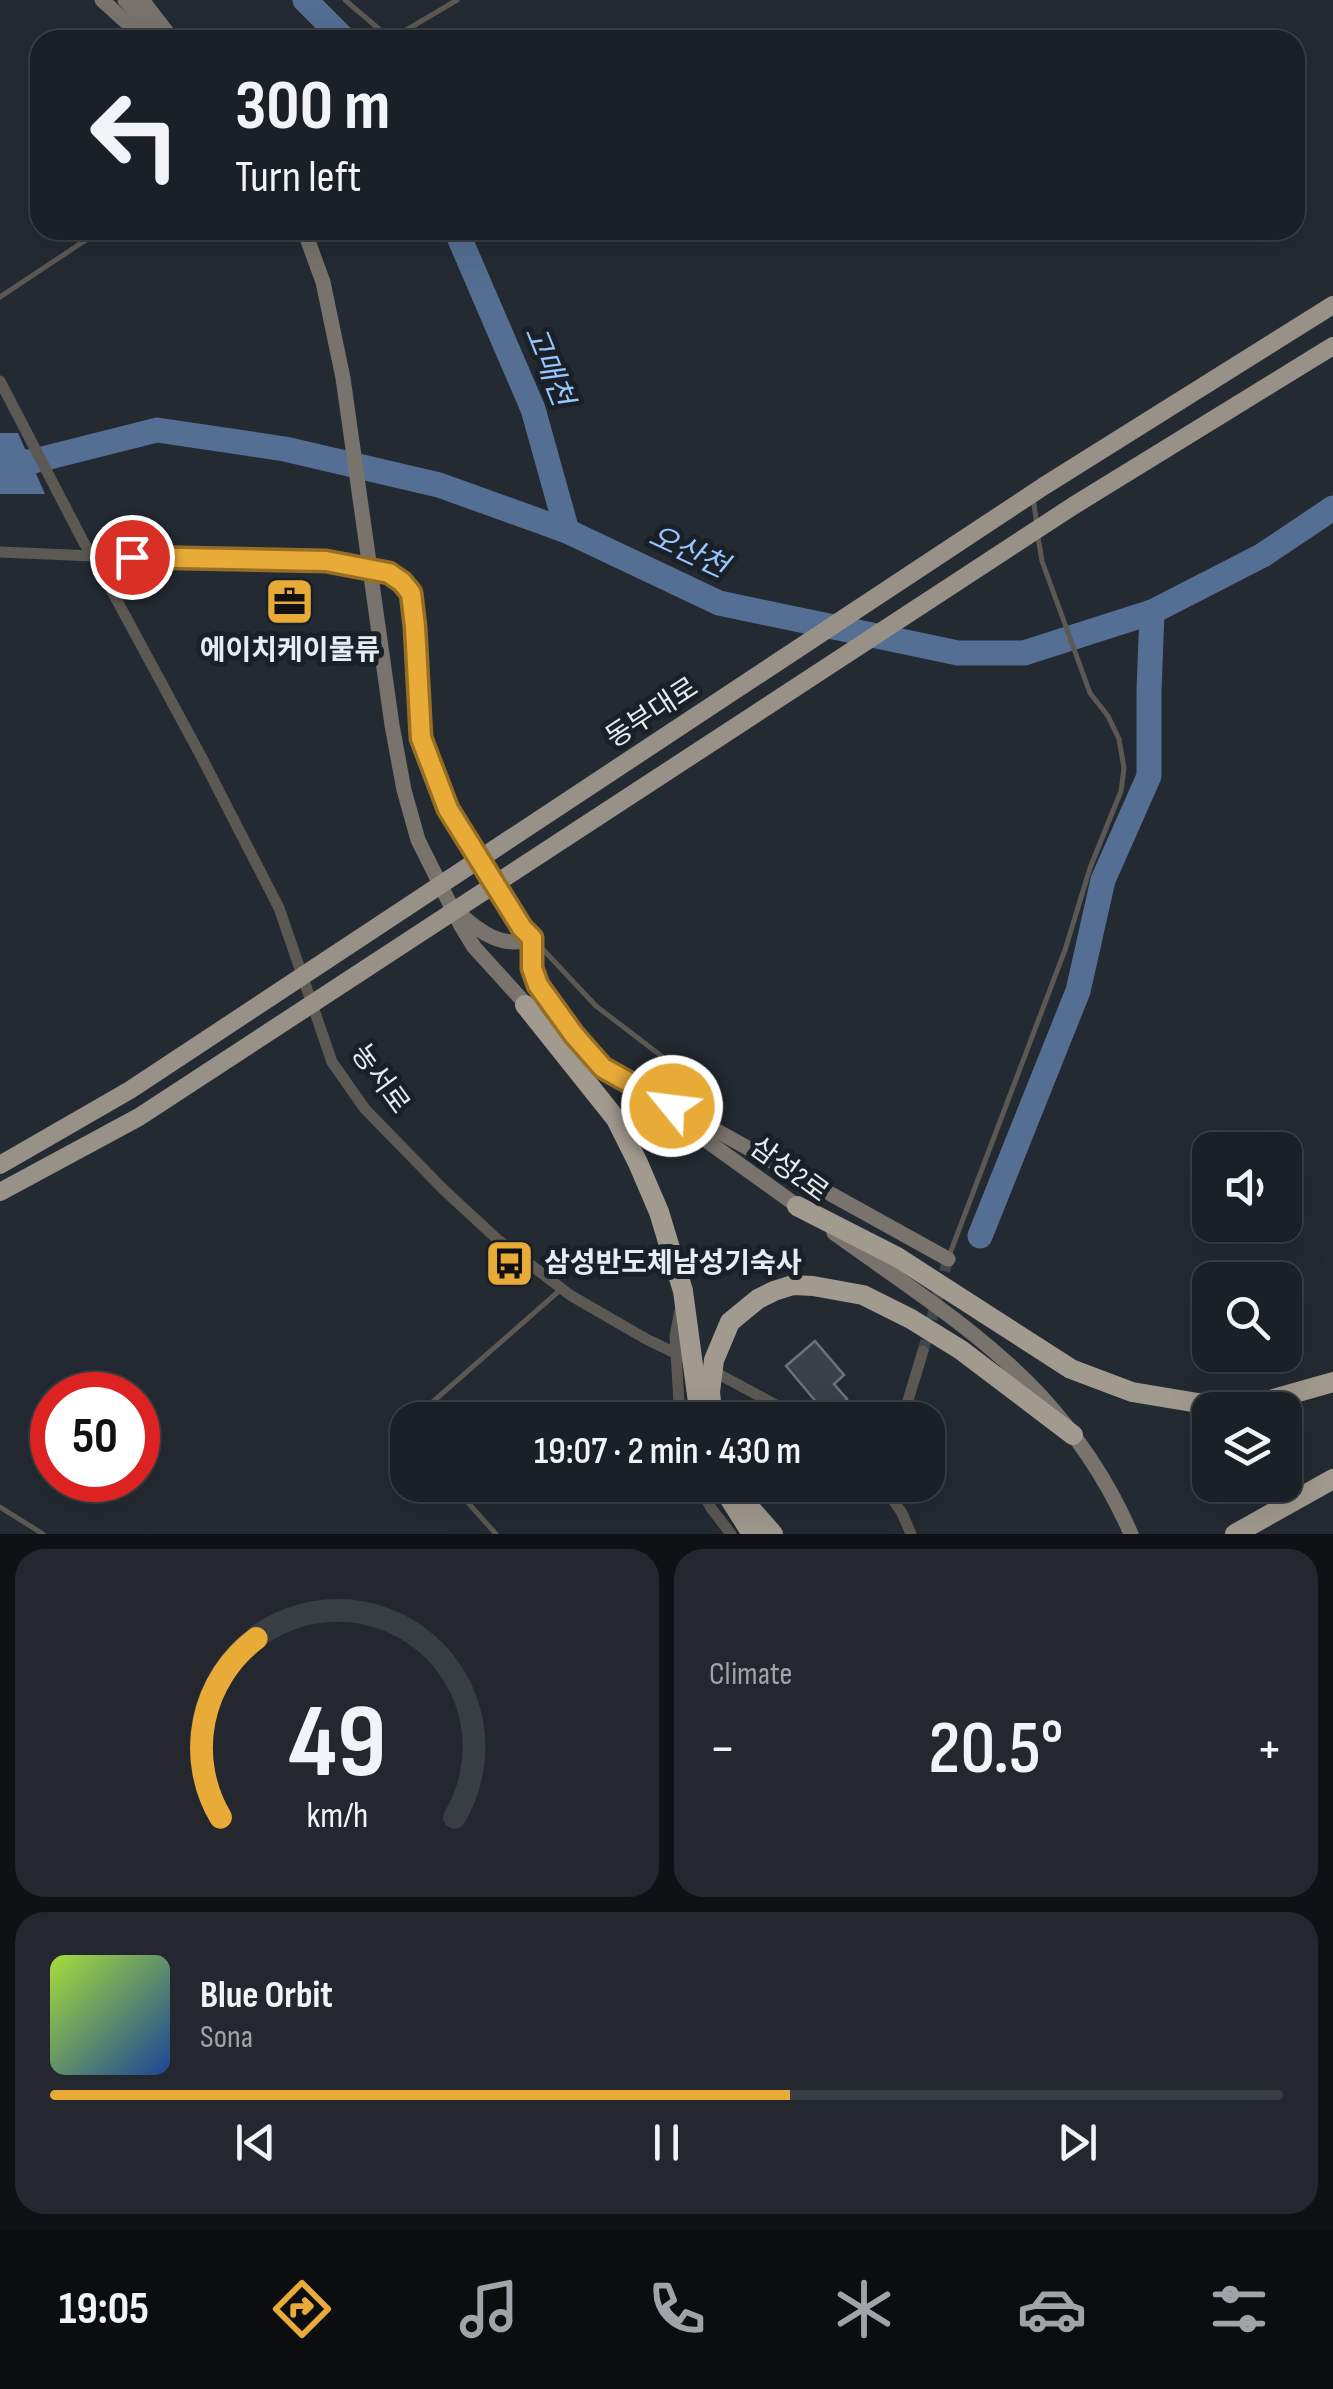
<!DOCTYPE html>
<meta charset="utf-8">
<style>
body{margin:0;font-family:"Sofia Sans Condensed","Noto Sans KR",sans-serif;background:#24282e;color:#f1f3f6;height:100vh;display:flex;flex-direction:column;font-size:38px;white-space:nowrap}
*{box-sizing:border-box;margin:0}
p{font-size:32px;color:#a0a3a7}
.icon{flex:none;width:55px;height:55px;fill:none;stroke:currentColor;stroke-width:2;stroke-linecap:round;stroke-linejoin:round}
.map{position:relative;height:1534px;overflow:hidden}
.side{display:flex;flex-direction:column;gap:15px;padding:15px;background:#0f1215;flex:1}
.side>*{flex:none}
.guide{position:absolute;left:30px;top:30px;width:1275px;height:210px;border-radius:30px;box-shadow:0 10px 40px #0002,0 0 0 2px #393e43;background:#1b2026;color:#f1f3f6;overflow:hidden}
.tools{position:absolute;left:1192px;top:1132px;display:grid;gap:20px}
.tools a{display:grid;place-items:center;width:110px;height:110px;border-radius:20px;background:#1b2026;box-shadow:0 10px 40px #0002,0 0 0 2px #393e43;font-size:50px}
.speed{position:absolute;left:30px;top:1372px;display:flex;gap:20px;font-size:50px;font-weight:700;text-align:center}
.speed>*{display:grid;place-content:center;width:130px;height:130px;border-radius:50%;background:#1b2026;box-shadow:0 10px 40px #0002,0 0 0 2px #393e43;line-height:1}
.speed .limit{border:15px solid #d22;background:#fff;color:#111}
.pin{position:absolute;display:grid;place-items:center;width:85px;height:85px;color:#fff;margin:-42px;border:5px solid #fff;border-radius:50%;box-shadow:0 2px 10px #0007}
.me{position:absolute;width:110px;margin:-55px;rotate:299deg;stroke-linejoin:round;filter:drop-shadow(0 0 8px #0008)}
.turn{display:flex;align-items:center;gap:35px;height:210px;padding:0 40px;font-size:45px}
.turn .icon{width:130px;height:130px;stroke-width:2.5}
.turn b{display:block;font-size:70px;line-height:85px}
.big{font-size:75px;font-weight:600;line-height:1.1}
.side .widget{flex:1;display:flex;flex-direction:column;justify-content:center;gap:15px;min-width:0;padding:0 35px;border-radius:30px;background:#24282e}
.side .dial{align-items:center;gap:0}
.dial svg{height:260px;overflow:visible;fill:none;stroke:#393e43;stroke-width:7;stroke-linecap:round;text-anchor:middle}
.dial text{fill:#f1f3f6;stroke:none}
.song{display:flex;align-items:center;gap:30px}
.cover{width:120px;height:120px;border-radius:15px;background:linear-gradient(135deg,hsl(80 70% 55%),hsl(220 70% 35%))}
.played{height:10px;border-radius:5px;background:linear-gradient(90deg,#e9ab38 60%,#393e43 60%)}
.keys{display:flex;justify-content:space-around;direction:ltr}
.heat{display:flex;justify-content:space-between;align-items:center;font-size:55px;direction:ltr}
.side .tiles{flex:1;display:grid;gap:15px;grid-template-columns:1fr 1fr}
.widget:last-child{grid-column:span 2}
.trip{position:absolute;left:390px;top:1402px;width:555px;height:100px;border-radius:30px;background:#1b2026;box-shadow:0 10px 40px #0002,0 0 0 2px #393e43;font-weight:600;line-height:100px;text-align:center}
.dock{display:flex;height:160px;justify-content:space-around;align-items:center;background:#0b0d0f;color:#a0a3a7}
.dock .icon{width:70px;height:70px}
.dock .on{color:#e9ab38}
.dock b{font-size:45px;color:#f1f3f6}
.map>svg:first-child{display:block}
</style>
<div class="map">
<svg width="1333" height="1534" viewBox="0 0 1333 1534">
<rect width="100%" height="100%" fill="#242a32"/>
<path fill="#546f93" d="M0 433H18L45 494H0Z"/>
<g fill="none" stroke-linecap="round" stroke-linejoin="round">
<g stroke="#546f93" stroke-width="25">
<path d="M305 0 345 40"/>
<path d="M456 230 533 409 567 531"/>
<path d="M0 461 30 462 157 430 285 449 439 485 567 531 719 603 958 653H1024L1152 612 1263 555 1333 508"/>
<path d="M980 1236 1078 991 1103 880 1149 776V691L1152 612"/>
</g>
</g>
<path fill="#3a414a" stroke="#6c737d" stroke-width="2.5" d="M815 1341 844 1375 834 1384 847 1399 828 1416 786 1366Z"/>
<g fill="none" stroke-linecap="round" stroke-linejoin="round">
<path stroke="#41474f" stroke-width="11" stroke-dasharray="11 5.5" stroke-linecap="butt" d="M923 1351 948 1259"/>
<g stroke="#5c5954" stroke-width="5">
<path d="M345 0 392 40"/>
<path d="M391 39 457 0"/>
<path d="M0 297 101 230"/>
<path d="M1033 497 1037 526"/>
<path d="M96 556 326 561 365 568"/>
<path d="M376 570 389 573 403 583 411 593 415 627 421 738 449 809 477 855"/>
<path d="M498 889 528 934"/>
<path d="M536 942 596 1006 664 1058 681 1079 674 1102"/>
<path d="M949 1256 1065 950 1090 868 1121 791 1124 768 1119 739 1108 716 1090 693 1042 561 1038 537"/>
<path d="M412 1420 559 1291"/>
<path d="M452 1485 496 1534"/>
<path d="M0 1507 43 1534"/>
</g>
<g stroke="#5c5954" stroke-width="11">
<path d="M0 381 84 543 93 556 202 758 279 908 332 1062 365 1109 444 1190 497 1239 570 1295 646 1339 694 1362"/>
<path d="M0 552 93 556"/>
<path d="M680 1310 675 1336 680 1420"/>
<path d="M711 1370 804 1420"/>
<path d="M902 1420 923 1351"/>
<path d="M699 1485 711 1508 731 1534"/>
<path d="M883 1485 902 1513 911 1534"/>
</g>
<g stroke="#78736c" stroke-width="15">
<path d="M102 0 146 40"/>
<path d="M125 0 162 40"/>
<path d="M142 0 173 40"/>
<path d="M304 230 323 282 343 378 392 725 404 790 418 840 460 924 474 947 533 1012"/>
<path d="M459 913C479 932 504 950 532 938 526 981 556 1015 583 1046"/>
<path d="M554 1031 803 1210"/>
<path d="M672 1106 948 1259"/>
<path d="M834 1233C903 1283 980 1331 1039 1394 1077 1435 1109 1483 1131 1534"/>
</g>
<g stroke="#979187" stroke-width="18">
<path d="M0 1165 130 1090 1044 486 1333 305"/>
<path d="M0 1192 139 1117 1073 506 1333 346"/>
</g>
<g stroke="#a19a8f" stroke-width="20">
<path d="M525 1005 616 1119 638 1163 659 1212 683 1291 700 1417"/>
<path d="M797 1206 897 1257 1071 1369 1132 1392 1198 1403 1270 1400 1333 1382"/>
<path d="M713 1420 710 1392 714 1360 730 1322 758 1299 774 1291 793 1285 813 1286 863 1295 911 1319 961 1350 1073 1435"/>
<path d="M721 1485 752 1534"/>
<path d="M736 1485 752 1510 773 1534"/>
<path d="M1235 1534 1333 1479"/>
</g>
</g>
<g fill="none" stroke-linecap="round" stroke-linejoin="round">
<defs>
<path id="route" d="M132 557 326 561 389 573 402 582 411 593 415 627 421 738 448 809 522 928 532 938V968L538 985 574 1035 603 1068 672 1106"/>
</defs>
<use href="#route" stroke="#976f24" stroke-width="25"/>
<use href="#route" stroke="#e9ab38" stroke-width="18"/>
</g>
<defs>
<symbol id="office-square" viewBox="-11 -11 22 22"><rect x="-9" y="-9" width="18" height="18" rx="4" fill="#e9ab38" stroke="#1a2028"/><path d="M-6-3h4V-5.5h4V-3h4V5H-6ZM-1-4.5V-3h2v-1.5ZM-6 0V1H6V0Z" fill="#111"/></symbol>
<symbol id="bus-square" viewBox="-11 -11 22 22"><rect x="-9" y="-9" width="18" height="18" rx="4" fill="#e9ab38" stroke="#1a2028"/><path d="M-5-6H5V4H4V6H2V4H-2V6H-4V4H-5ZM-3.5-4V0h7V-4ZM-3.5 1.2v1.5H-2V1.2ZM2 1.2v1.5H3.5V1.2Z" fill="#111"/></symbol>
</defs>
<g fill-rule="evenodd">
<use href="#office-square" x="262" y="574" width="55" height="55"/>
<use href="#bus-square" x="482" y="1236" width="55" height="55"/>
</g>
<g text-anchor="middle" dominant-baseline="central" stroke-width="10" stroke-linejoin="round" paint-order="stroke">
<g font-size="28" font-weight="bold" fill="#e7ecf1" stroke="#1a2028">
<text x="290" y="650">에이치케이물류</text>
<text x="544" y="1263" text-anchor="start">삼성반도체남성기숙사</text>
</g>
<g font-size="28" fill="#e7ecf1" stroke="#1a2028">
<text transform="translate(652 713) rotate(-33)">동부대로</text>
<text transform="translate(380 1079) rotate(54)">농서로</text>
<text transform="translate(789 1170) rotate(36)">삼성2로</text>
</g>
<g font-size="30" font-style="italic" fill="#99c5ff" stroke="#1a2028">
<text transform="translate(548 366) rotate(68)">고매천</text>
<text transform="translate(688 552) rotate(25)">오산천</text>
</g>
</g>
</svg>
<div class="tools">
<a><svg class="icon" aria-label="sound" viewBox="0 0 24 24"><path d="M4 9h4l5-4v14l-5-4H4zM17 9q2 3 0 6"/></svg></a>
<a><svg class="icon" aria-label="search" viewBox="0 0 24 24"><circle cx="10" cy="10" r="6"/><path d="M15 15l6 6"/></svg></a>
<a><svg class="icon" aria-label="layers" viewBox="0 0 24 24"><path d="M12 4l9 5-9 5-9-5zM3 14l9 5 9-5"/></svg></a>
</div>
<div class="speed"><div class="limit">50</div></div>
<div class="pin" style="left:132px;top:557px;background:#d93025"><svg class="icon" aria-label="arrive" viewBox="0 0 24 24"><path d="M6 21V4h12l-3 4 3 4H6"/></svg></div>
<svg class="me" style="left:672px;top:1106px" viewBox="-20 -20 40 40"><circle r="17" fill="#e9ab38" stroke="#fff" stroke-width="3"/><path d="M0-11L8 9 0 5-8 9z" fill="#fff"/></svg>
<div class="trip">19:07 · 2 min · 430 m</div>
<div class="guide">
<div class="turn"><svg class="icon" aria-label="left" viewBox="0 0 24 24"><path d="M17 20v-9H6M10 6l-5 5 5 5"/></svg><div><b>300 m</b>Turn left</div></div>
</div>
</div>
<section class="side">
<div class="tiles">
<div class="widget dial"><svg viewBox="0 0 100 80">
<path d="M14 69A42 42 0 1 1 86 69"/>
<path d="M14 69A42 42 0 0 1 25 14" stroke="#e9ab38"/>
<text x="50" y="56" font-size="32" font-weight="700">49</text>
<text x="50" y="72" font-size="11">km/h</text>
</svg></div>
<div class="widget"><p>Climate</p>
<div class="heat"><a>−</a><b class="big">20.5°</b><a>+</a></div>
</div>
<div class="widget">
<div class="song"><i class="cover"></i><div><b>Blue Orbit</b><p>Sona</p></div></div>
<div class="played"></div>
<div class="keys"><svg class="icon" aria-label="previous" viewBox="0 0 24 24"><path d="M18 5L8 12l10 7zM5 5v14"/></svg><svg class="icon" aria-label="pause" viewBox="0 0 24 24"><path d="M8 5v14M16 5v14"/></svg><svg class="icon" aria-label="next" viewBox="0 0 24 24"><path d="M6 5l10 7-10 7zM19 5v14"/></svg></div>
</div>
</div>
</section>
<nav class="dock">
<b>19:05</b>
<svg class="icon on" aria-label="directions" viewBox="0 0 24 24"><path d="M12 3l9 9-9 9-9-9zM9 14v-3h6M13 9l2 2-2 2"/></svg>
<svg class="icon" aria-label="music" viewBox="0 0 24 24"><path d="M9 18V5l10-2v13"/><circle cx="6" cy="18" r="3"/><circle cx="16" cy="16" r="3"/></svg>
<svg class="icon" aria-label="phone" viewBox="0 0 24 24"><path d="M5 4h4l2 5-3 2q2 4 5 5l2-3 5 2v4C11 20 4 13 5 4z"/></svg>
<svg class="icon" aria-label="climate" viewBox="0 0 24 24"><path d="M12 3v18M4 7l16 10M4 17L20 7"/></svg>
<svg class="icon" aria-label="car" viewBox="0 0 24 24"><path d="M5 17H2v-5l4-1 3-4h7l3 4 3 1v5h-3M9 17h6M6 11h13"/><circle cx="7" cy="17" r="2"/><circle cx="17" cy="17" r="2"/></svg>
<svg class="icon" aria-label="filters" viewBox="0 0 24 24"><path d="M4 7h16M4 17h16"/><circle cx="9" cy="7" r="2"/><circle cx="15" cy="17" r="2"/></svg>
</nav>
